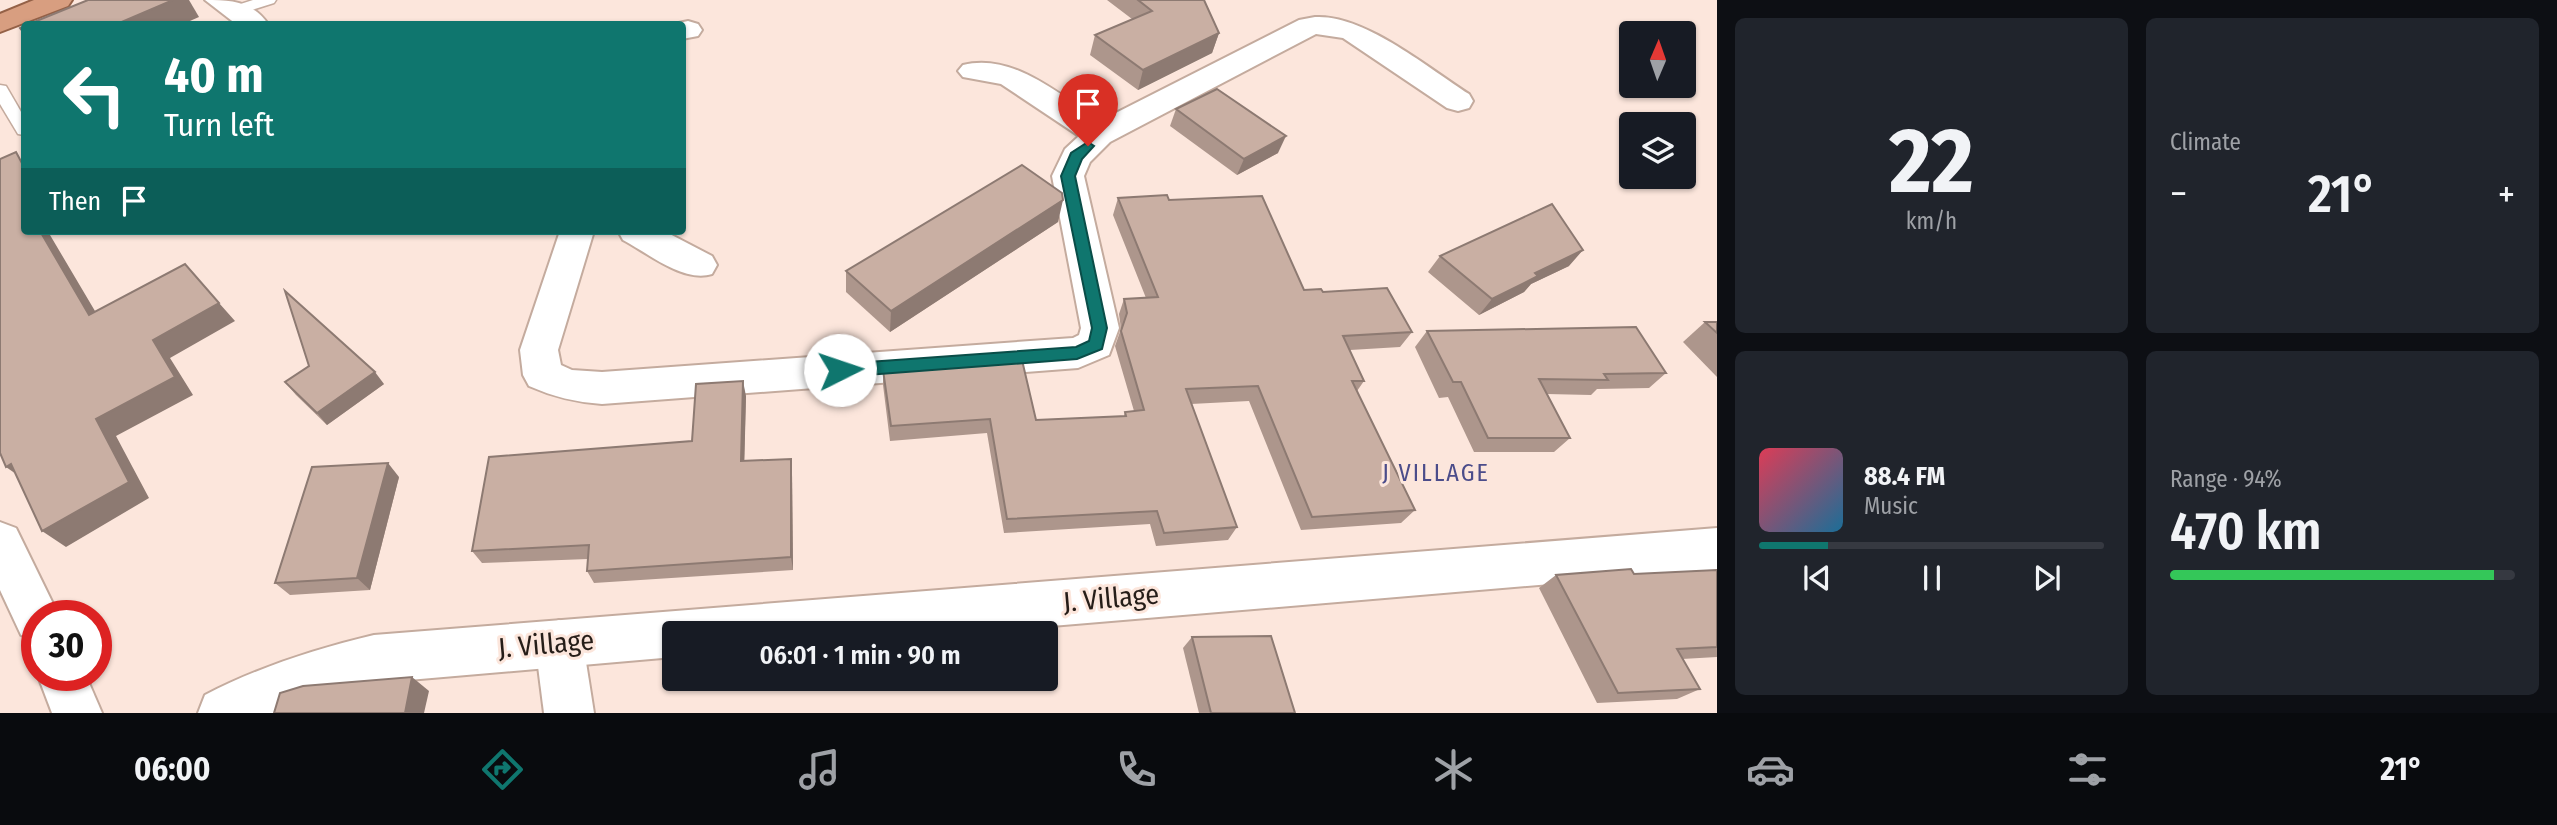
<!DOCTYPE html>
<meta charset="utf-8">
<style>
body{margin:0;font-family:"Fira Sans Condensed",sans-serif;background:#20242c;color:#f1f3f6;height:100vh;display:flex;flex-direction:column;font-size:26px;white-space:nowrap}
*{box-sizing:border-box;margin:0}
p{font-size:23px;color:#9ea1a6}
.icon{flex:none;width:38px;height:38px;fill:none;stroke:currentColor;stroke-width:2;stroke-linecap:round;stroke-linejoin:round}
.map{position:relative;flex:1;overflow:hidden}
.details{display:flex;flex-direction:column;gap:18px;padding:18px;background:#0d0f14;width:840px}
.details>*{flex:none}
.hud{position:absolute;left:21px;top:21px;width:665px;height:214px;border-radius:7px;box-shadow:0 2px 5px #0004;background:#0f766e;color:#fff;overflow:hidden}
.needle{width:46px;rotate:2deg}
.tools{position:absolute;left:1619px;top:21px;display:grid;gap:14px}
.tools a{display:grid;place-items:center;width:77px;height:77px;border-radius:7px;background:#171b24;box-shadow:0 2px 5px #0004;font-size:35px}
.speed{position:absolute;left:21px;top:600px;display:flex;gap:14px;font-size:35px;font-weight:700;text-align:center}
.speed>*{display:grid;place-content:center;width:91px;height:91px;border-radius:50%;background:#171b24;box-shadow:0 2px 5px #0004;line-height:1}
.speed .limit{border:10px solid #d22;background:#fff;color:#111}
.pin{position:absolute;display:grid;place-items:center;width:60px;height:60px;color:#fff;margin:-72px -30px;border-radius:50% 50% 50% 0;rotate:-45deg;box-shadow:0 0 7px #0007}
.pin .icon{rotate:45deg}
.me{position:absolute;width:77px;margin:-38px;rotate:86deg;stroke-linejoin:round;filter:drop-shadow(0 0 5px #0008)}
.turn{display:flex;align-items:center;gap:24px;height:147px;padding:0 28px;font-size:32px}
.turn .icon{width:91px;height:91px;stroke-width:2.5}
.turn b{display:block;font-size:49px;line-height:60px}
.then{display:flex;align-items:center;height:66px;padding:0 28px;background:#0003;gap:14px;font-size:26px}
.big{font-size:52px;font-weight:600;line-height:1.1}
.details .widget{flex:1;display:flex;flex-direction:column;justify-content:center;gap:10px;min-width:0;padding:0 24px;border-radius:10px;background:#20242c}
.details .dial{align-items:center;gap:0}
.dial b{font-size:91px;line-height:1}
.song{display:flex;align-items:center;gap:21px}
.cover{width:84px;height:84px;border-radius:10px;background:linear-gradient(135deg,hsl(350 70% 55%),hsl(200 70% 35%))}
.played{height:7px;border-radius:4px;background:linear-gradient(90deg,#0f766e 20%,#363941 20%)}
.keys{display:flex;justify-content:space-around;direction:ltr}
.heat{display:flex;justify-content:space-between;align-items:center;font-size:38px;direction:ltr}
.charge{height:10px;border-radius:5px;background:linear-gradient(90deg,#34c759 94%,#363941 0)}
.details .tiles{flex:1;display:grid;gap:18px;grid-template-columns:repeat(2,1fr)}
.trip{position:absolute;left:662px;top:621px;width:396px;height:70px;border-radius:7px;background:#171b24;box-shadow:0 2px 5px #0004;font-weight:600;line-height:70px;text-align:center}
.tab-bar{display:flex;height:112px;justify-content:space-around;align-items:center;background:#090b0e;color:#9ea1a6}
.tab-bar .icon{width:49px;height:49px}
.tab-bar .active{color:#0f766e}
.tab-bar b{font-size:32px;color:#f1f3f6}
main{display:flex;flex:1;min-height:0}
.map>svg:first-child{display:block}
</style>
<main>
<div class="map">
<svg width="1717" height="713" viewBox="0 0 1717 713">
<rect width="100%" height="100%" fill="#fce6dc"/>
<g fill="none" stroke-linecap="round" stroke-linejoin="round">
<defs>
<g id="service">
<path d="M253 0H276L274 3 233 16 225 11 228 8Z"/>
<path d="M0 85 6 86 24 117V135L18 134 0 104Z"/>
</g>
<g id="minor">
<path d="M205 0C231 0 252 1 268 24H236Z"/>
<path d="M1315 17C1364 14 1428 68 1469 94L1473 101 1469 108 1458 111 1447 108 1343 38 1316 34 1110 142 1090 162 1084 176 1119 328 1109 355 1078 368 602 404C575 402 554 397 529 386L523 375 520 350 560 231H594L558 350 561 365 572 370 602 372 1073 338 1079 335 1081 328 1052 176 1065 149 1079 136 1001 84 963 77 958 71 963 65C1013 52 1061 96 1100 121L1299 20Z"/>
<path d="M688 21 698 24 702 30 698 36 682 39V24H674Z"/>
<path d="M618 231H664L712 256 717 265 712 274C683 283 648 253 623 240Z"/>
<path d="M0 522 16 528 59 616H37V641L21 635 0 590Z"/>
<path d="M559 620 576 627 583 643 594 713H544L535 643 542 627Z"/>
<path d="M38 676H86L102 713H52Z"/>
</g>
<path id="tertiary" d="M1717 528V570L958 634H674V657L374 683 315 699 275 713H198L205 695C259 667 315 649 374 635Z"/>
<path id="trunk" d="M34 0H72L68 6 0 32V14Z"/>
</defs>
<use href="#service" stroke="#c4ab9e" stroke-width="3"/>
<use href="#minor" stroke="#c4ab9e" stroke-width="4"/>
<use href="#tertiary" stroke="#c4ab9e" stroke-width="4"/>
<use href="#trunk" stroke="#946147" stroke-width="4"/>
<use href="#service" fill="#fff" fill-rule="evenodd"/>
<use href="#minor" fill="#fff" fill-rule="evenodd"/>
<use href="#tertiary" fill="#fff" fill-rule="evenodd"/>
<use href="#trunk" fill="#d89e80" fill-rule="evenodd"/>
</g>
<g fill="#ad968c">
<path d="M1107 0H1204L1219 33 1212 53 1138 90 1090 55 1095 35 1132 19Z"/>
<path d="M1176 109 1278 153 1237 175 1170 126Z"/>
<path d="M1118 198 1169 200 1304 290 1323 292 1412 332 1400 347 1350 350 1364 381 1357 391 1415 510 1401 523 1301 530 1249 401 1191 404 1237 527 1228 540 1156 546 1150 524 1004 533 987 433 890 441 883 385V370L1036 420 1124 416 1125 412 1134 411 1115 346 1121 329 1119 314 1124 299 1146 298 1113 215Z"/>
<path d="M1058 222 890 332 846 292V271Z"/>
<path d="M1440 256 1569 266 1531 284 1524 292 1479 315 1428 272Z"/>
<path d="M1705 322H1717V377L1683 342Z"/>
<path d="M1427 331 1666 373 1649 388 1597 389 1591 395 1547 394 1570 438 1554 452H1474L1448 397 1439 398 1415 347Z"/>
<path d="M285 382 384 384 327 425 296 395Z"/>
<path d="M746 396 744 461 792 473 793 570 594 583 587 571 588 559 482 563 472 551 692 441Z"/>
<path d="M399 477 370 590 290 595 275 583Z"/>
<path d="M1717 570V657L1682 659 1700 689 1677 699 1597 703 1539 588 1556 575 1634 574Z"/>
<path d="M1192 637 1295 713H1199L1183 648Z"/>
</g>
<g fill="#8d7a72">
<path d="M173 0H189L199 17 183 24H117Z"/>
<path d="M1219 33 1212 53 1138 90 1143 70Z"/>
<path d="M1286 136 1278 153 1237 175 1244 159Z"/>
<path d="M1063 200 1058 222 890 332 891 311Z"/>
<path d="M40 231H58L50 235 108 333 89 315Z"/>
<path d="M1583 250 1569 266 1531 284 1524 292 1479 315 1492 299 1535 273Z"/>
<path d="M219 303 235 321 170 358 193 395 116 436 149 498 66 547 42 531 96 419 153 340Z"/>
<path d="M375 372 384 384 327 425 317 413Z"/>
<path d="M743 381 746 396 744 475 741 461Z"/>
<path d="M791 459 792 473 793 570 791 557Z"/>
<path d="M388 463 399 477 370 590 357 578Z"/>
<path d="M11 464 29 483 6 467Z"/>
<path d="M412 677 429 691 424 713H405Z"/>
</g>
<g fill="#c9afa3" stroke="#8d7a72" stroke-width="2">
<path d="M88 0H173L117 24H29Z"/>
<path d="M1138 0H1204L1219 33 1143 70 1095 35 1152 11Z"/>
<path d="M24 26V33L20 28Z"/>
<path d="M1217 89 1286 136 1244 159 1176 109Z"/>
<path d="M16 152 24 167V231H40L89 315 185 264 219 303 153 340 175 377 96 419 129 482 42 531 11 464 6 467 0 453V159Z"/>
<path d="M1022 165 1062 193 1063 200 891 311 846 271Z"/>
<path d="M1167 195 1169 200 1262 196 1304 290 1321 289 1323 292 1387 288 1412 332 1343 336 1364 381H1352L1415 510 1312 517 1258 386 1186 389 1237 527 1164 533 1157 511 1007 519 990 419 891 426 883 370 1022 360 1036 420 1126 416 1125 412 1144 410 1121 331 1127 313 1124 299 1158 297 1118 198Z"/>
<path d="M1552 204 1583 250 1535 273 1538 276 1492 299 1440 256Z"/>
<path d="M285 291 375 372 317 413 285 382 309 366Z"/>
<path d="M1705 322H1717V333Z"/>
<path d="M1636 327 1666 373 1604 374 1608 380 1539 379 1570 438H1488L1461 382H1453L1427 331Z"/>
<path d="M743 381 741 461 791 459V557L587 571 589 545 472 551 489 457 692 441 696 384Z"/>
<path d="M388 463 357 578 275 583 312 467Z"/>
<path d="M1631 569 1634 574 1717 570V647L1677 649 1700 689 1618 693 1556 575Z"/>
<path d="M1271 636 1295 713H1211L1192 637Z"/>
<path d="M412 677 405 713H274L280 693 303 686Z"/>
</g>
<path fill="#0f766e" stroke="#0a4d48" stroke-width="2" d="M1088 142 1094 146 1082 159 1075 176 1107 328 1102 349 1077 359 840 377 834 375 832 370 834 366 840 364 1076 347 1089 341 1092 328 1061 176 1071 153Z"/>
<g text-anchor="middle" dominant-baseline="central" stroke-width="6" stroke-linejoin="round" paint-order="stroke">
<g font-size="24" letter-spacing="2" fill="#4b4c8a" stroke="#fce6dc">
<text x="1436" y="473">J VILLAGE</text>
</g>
<g font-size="28" fill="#261d18" stroke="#fce6dc">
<text transform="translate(1111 598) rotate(-5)">J. Village</text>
<text transform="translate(546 644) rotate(-5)">J. Village</text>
</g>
</g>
</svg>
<div class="tools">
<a><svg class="needle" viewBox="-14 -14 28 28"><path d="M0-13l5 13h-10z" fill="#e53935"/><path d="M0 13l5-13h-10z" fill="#9ea1a6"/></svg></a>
<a><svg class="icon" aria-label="layers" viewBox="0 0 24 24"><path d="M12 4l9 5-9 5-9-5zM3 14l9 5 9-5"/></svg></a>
</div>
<div class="speed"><div class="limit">30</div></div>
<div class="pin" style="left:1088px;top:146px;background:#d93025"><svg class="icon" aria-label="arrive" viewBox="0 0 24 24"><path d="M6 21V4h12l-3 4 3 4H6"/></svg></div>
<svg class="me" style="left:840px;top:370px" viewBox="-20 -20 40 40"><circle r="19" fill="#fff"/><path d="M0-13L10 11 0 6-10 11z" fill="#0f766e"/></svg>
<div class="trip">06:01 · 1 min · 90 m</div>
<div class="hud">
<div class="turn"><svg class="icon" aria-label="left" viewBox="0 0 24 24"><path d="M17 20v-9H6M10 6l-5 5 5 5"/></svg><div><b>40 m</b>Turn left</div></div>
<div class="then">Then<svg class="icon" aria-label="arrive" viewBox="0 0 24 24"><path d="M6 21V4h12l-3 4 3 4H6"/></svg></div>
</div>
</div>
<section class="details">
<div class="tiles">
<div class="widget dial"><b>22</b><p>km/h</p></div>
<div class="widget"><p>Climate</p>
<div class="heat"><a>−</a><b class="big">21°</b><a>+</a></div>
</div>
<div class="widget">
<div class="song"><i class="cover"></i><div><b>88.4 FM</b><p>Music</p></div></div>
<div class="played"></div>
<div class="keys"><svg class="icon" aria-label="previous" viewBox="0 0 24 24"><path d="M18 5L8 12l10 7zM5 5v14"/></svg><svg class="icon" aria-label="pause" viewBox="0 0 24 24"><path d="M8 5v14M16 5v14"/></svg><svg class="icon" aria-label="next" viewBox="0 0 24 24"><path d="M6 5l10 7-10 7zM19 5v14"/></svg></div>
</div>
<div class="widget"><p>Range · 94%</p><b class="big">470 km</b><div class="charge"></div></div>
</div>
</section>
</main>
<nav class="tab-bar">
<b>06:00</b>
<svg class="icon active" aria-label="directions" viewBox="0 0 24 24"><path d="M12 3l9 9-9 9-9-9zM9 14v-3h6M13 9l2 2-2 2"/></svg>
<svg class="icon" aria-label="music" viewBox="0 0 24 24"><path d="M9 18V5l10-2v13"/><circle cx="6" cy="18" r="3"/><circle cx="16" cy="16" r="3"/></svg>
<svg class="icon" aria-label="phone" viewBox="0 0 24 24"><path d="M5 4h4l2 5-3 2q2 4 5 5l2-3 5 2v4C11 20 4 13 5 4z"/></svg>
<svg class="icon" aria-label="climate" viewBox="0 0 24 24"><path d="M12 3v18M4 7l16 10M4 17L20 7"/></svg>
<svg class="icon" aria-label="car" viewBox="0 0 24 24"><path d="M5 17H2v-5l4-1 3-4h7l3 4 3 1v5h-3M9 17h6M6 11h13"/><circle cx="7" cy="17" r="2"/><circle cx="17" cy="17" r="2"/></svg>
<svg class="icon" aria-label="filters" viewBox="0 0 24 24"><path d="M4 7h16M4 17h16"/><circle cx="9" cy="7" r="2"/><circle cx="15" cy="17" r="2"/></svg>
<b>21°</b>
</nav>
